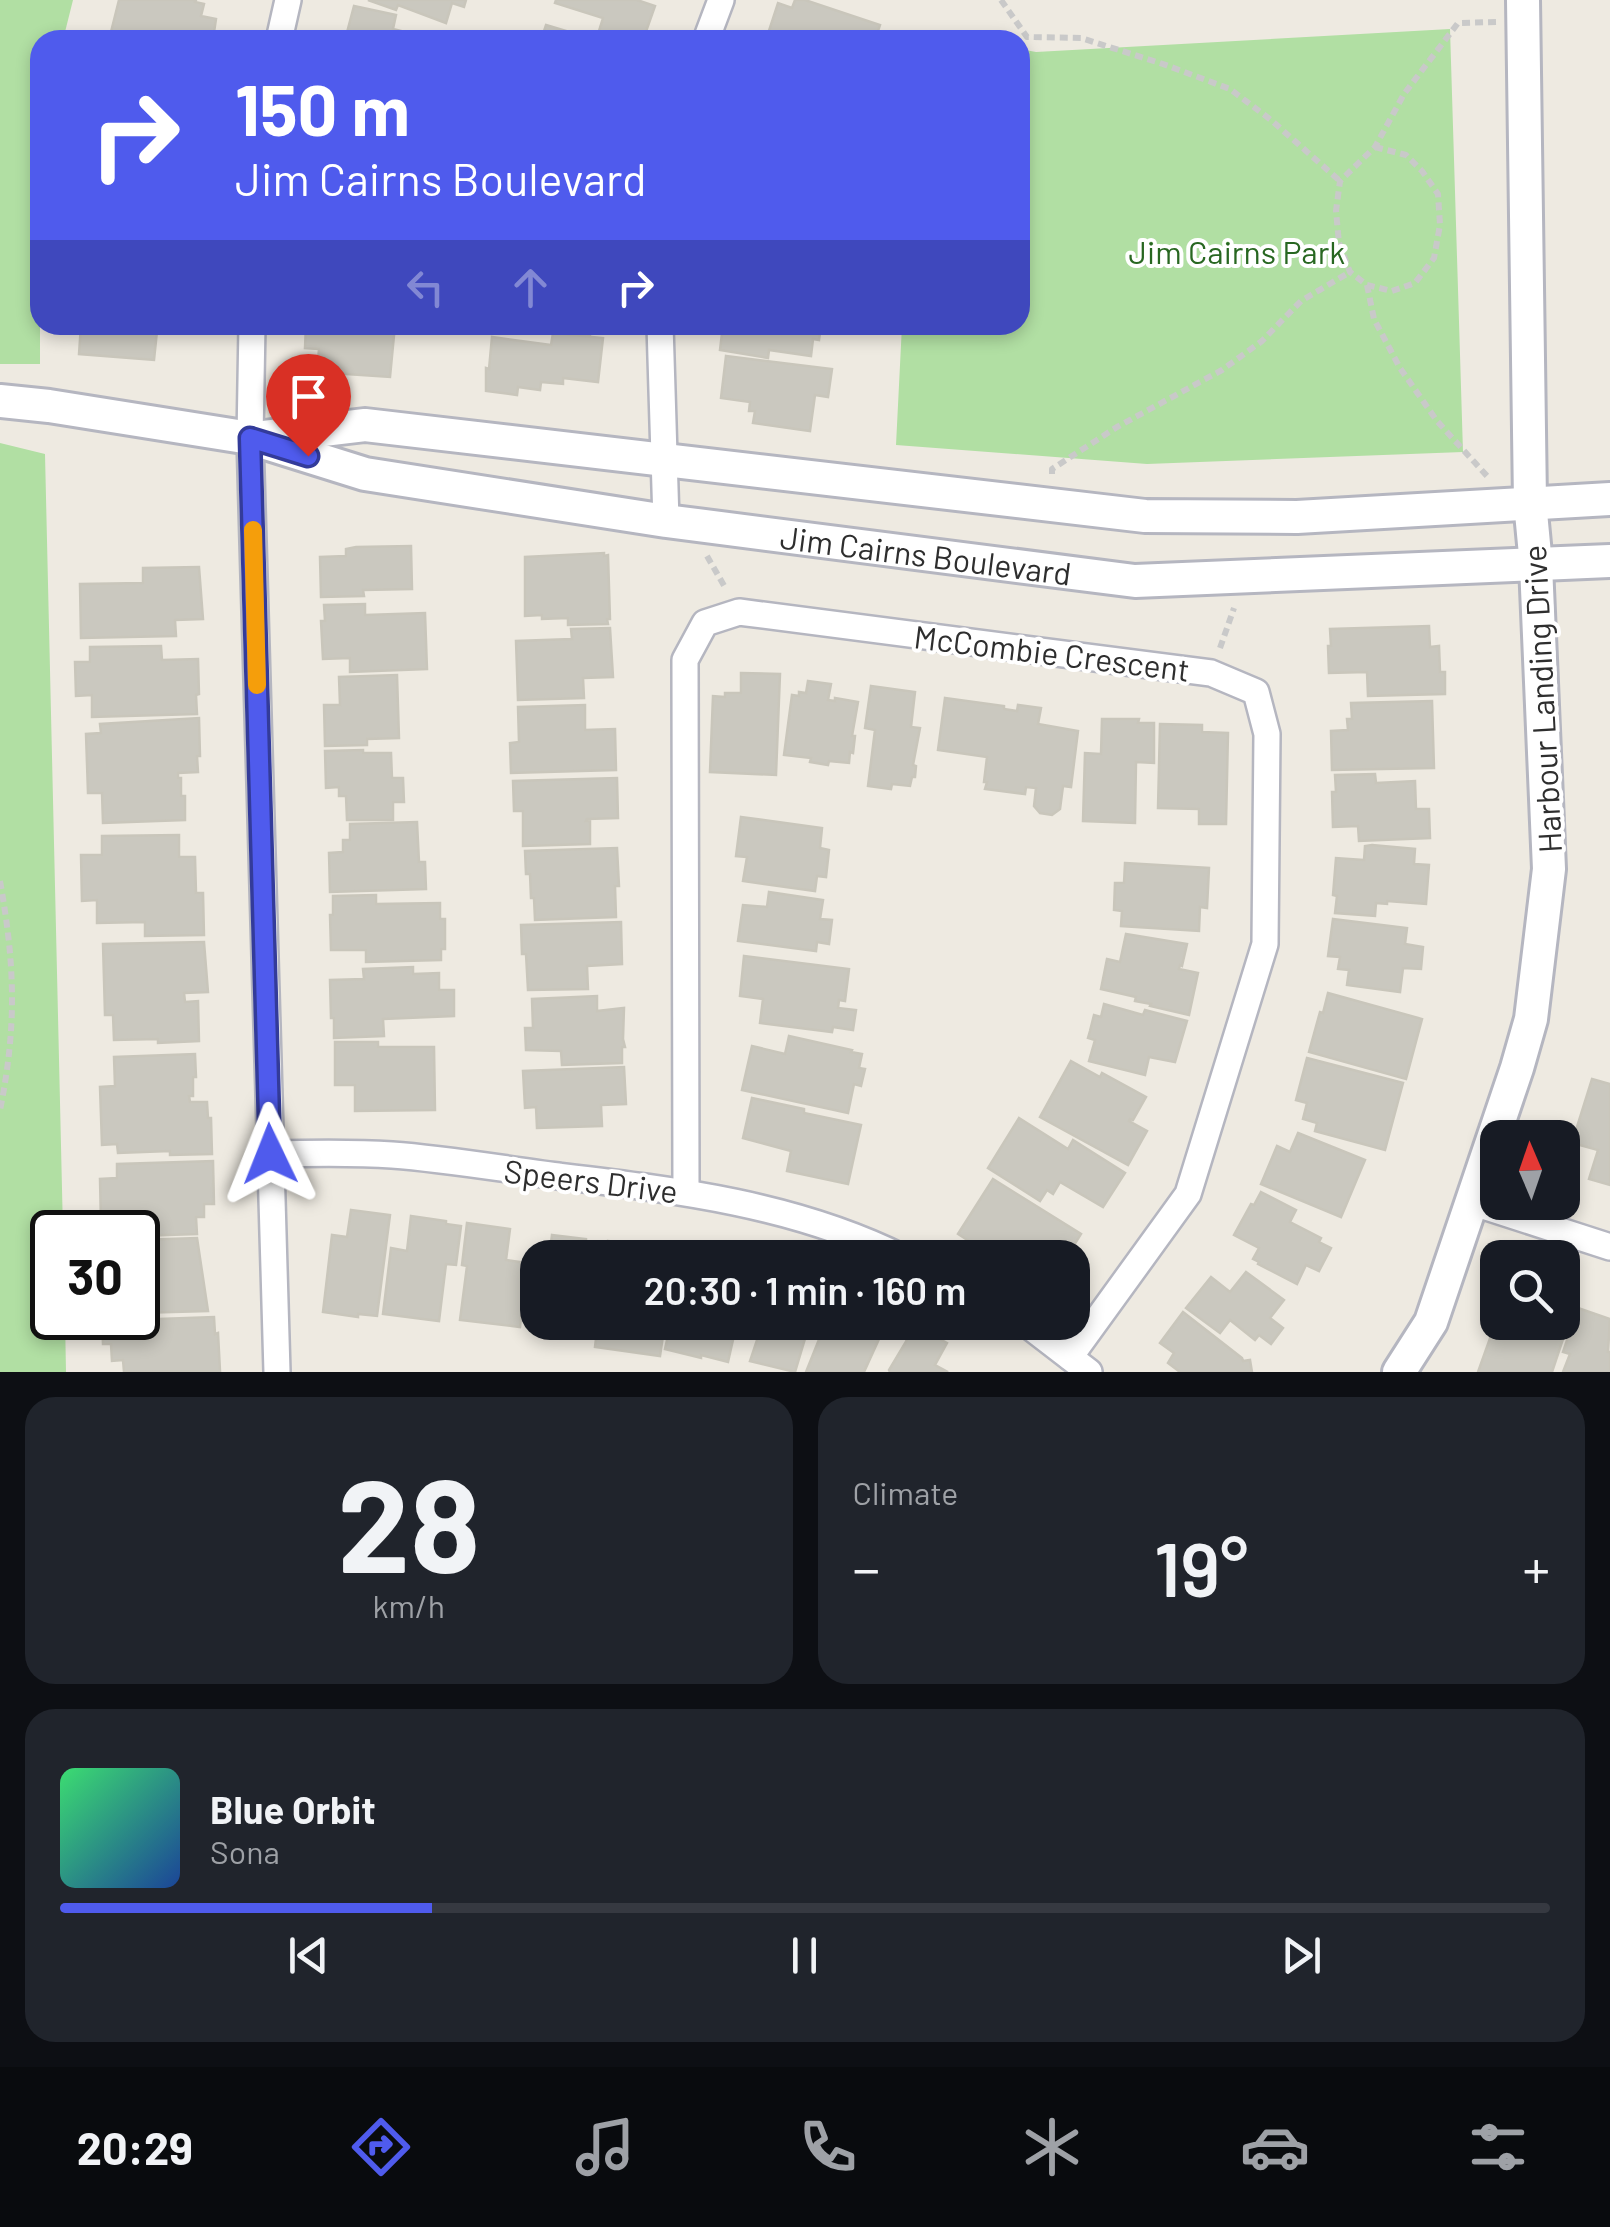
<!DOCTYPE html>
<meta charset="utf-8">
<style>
body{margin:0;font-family:Barlow,sans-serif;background:#20242c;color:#f1f3f6;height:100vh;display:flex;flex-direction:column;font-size:38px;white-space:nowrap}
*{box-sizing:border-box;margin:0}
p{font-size:32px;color:#9ea1a6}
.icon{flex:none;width:55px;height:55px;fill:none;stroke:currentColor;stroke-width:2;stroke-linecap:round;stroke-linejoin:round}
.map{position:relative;height:1372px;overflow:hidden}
.details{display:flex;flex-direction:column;gap:25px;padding:25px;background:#0d0f14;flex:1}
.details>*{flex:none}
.banner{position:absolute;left:30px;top:30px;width:1000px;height:305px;border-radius:30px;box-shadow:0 5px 15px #0003;background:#4f5bed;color:#fff;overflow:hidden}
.needle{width:65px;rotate:358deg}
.controls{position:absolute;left:1480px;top:1120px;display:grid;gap:20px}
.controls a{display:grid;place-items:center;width:100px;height:100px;border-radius:20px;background:#171b24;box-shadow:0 5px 15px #0003;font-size:50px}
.speed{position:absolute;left:30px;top:1210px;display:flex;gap:20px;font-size:50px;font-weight:700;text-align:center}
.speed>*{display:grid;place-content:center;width:130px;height:130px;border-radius:50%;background:#171b24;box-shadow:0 5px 15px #0003;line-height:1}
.speed .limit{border:5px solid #111;border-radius:15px;background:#fff;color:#111}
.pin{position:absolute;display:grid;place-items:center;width:85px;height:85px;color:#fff;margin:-102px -42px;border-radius:50% 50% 50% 0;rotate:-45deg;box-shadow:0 0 10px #0007}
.pin .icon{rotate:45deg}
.me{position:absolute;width:110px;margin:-55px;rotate:358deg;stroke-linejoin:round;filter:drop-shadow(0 0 8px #0008)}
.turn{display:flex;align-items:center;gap:35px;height:210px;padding:0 40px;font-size:45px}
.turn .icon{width:130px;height:130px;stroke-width:2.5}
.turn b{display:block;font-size:70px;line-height:85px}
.lanes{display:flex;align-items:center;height:95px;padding:0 40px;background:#0003;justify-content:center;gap:50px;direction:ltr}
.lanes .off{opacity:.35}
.big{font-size:75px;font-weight:600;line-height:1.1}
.details .tile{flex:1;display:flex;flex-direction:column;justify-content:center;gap:15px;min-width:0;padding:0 35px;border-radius:30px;background:#20242c}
.details .dial{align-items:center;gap:0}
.dial b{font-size:130px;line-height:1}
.song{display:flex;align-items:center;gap:30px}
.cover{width:120px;height:120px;border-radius:15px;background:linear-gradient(135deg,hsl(140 70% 55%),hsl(220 70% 35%))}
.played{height:10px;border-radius:5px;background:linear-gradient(90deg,#4f5bed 25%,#363941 25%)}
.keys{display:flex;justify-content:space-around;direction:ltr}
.heat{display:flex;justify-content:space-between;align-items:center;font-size:55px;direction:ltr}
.details .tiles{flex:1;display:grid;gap:25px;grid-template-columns:1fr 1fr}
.tile:last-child{grid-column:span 2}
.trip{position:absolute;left:520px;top:1240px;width:570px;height:100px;border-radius:30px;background:#171b24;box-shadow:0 5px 15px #0003;font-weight:600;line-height:100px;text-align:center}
.tabs{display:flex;height:160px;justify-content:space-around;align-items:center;background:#090b0e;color:#9ea1a6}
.tabs .icon{width:70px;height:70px}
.tabs .selected{color:#4f5bed}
.tabs b{font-size:45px;color:#f1f3f6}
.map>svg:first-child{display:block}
</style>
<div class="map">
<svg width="1610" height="1372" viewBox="0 0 1610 1372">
<rect width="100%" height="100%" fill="#eeeae1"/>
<g fill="#b1dfa3">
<path d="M0 0H73L63 40H40V364H0Z"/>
<path d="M1450 29 1463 452 1147 464 896 445 902 325H1020V49L1036 52Z"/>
<path d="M0 443 45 454 63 1232H52V1318H65L66 1372H0Z"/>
</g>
<g fill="#cac8bf" stroke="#c9c6bb" stroke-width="2.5">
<path d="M119 0H196L195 2 204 4 201 16 216 19 213 39 216 40H109Z"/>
<path d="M368 0H466L464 7 452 3 446 23 398 5 396 10Z"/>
<path d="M556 0H637L655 6 643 40H626L599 31 603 18 555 3Z"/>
<path d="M795 0H805L880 25 875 40H766L778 3 792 8Z"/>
<path d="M354 6 396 15 393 29 437 40H345Z"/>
<path d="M546 25 596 40H541Z"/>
<path d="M81 325H185V333L157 331 154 360 79 354Z"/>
<path d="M306 325H395L390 377 317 372 319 349 305 348Z"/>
<path d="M553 325H591L590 335 553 330Z"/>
<path d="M723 325H821L819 340 813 339 811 356 769 350 768 358 720 350Z"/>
<path d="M553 333 603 338 598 382 563 378V384L541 382 540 390 518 387 517 395 486 391V368L489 369 492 337 551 345Z"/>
<path d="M726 356 832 369 828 397 815 395 810 431 753 423 755 411H749L750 402 721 398Z"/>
<path d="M411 546 412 589 363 590 364 596 321 597 320 557 346 556V549L356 547Z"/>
<path d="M604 553V556L608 555 610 619H607L608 624 568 625V618L542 619V615L525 616V557Z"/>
<path d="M199 567 203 619 175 620 176 636 81 638 80 584 143 583V568Z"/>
<path d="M365 604V615L425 613 427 669 350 672V658L323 659 321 621H325L324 605Z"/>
<path d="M1429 626 1430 647 1439 646 1440 672H1445V694L1368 696 1367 672 1329 673 1328 646H1331L1330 629Z"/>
<path d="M610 628 613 677 583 678 584 698 518 700 516 641 572 639 571 629Z"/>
<path d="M161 646 162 660 198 659 199 694 196 695 197 714 92 717V695L76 696 75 662H90V647Z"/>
<path d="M741 673 780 674 776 775 710 772 713 696 725 697V693H741Z"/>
<path d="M397 675 399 738 367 739V745L325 746 324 705H340L339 677Z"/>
<path d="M808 681 831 684 828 700 835 701V698L858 702 852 736H855L853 753 850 752 849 763 829 761 828 765 810 762 811 758 784 755 792 695 799 696V692L806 693Z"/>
<path d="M871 686 915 692 911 727 920 728 913 765 916 766 915 777H912L910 786 892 784 891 789 868 786 875 730 865 728Z"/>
<path d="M945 698 1004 706V709L1017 711 1018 705 1041 708 1038 724 1078 731 1071 787 1063 786 1060 809 1052 815 1040 813 1034 806 1036 788 1026 787 1025 794 985 789 987 782H984L987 757 938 750Z"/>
<path d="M1432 701 1434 768 1332 770 1331 731 1348 730 1347 719H1352L1351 703Z"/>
<path d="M585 705V730L615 729 616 770 511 773 510 743 519 742 518 707Z"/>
<path d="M199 718 200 756H197L198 772 178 773V778H181V796H185V820L103 823 102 793H88L86 734 101 733 100 724Z"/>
<path d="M1102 719H1139L1138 723H1154V763L1136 762 1135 823 1083 821 1085 753 1101 754Z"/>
<path d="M1160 724 1202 725V732L1228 733 1226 824H1199V809L1158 808Z"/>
<path d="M363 750V753H391L392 778H403L404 802H393V820H347L346 796H339V787L326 788 325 751Z"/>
<path d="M1375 774 1376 783 1415 781 1416 809H1429L1430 838 1359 841 1358 826 1333 827 1332 792H1336L1335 775Z"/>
<path d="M617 778 618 818 587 819 586 821H590V844L523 846V811H514L513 781Z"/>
<path d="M741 817 822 828 820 848 829 850 826 877 817 876 815 891 743 881 747 857 736 856Z"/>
<path d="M417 822 419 862H425L426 889 330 892 329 853 343 852V840H350V824Z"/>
<path d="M179 835V857H195L196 893H203L204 935 145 936V922L97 923V900L82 901 81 855H102V836Z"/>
<path d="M1372 845 1415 849 1414 864 1429 865 1426 904 1387 901V904L1376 903 1375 916 1335 913 1337 896 1333 895 1336 858 1364 860 1365 846Z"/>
<path d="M617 848 619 886H615L616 917 535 920 534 898H531L530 874H526L525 851Z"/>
<path d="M1125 863 1209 868 1207 908 1200 907 1199 931 1121 926 1122 911 1114 910 1115 883H1124Z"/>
<path d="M769 892 823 900 820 919 832 920 829 944 817 942 816 951 738 941 743 905 767 907Z"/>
<path d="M376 895V904L440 903V919H445V949H441V960L366 962V950H331L330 915H333V896Z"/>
<path d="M1333 919 1407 928 1405 944 1423 947 1421 969 1403 968 1400 992 1347 985 1349 970 1338 969 1340 957 1328 956Z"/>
<path d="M621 922 622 964 587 966 588 989 528 990 526 954H522L521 925Z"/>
<path d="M1126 934 1187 944 1182 966 1180 965 1179 969 1198 973 1189 1015 1150 1006 1151 1004 1135 1001 1136 997 1101 989 1107 959 1120 962Z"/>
<path d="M204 942 208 992 184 993 185 1002 198 1001 199 1041 158 1043V1039L114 1040 113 1015H105L103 944Z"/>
<path d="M744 956 849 969 845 1001 839 1000 838 1008 856 1010 853 1030 833 1027 832 1032 760 1023 763 999 740 996Z"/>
<path d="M413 967V974L439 973V990H454V1016L383 1019 384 1036 334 1038V1018H331L330 980 364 979 363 969Z"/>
<path d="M1328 993 1422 1019 1406 1079 1309 1052 1320 1012 1323 1013Z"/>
<path d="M597 996V1011L624 1008 623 1039 625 1047H622V1063L562 1065 561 1051 526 1050 525 1028H533L532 999Z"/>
<path d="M1104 1004 1143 1015 1145 1010 1187 1021 1175 1062 1149 1057 1145 1075 1089 1061 1095 1040 1088 1038 1090 1031 1094 1015 1101 1017Z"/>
<path d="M789 1036 852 1050 851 1052 862 1054 859 1068 865 1069 861 1086 854 1084 848 1113 742 1090 752 1046 785 1054Z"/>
<path d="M335 1042H378V1047H434L435 1110 355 1111V1085H335Z"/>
<path d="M195 1054 196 1077H193V1096H189L190 1102H207L208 1118H211L212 1154 170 1155V1151L118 1153 117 1144 102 1145 100 1087 115 1086 114 1057Z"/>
<path d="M1307 1058 1403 1083 1385 1150 1315 1131 1317 1123 1303 1119 1307 1103 1296 1100Z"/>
<path d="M1071 1061 1100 1077 1102 1073 1146 1097 1133 1120 1130 1119 1129 1121 1147 1131 1128 1165 1040 1117Z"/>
<path d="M624 1067 626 1104 601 1105 602 1126 537 1128 536 1107 525 1108 523 1071Z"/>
<path d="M1592 1079 1610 1084V1185L1589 1179 1598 1150 1572 1143Z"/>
<path d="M752 1098 804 1109V1113L861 1125 848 1184 787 1171 791 1151 743 1138Z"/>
<path d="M1019 1118 1068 1149 1073 1140 1125 1173 1103 1207 1060 1182 1053 1194 1047 1190 1040 1201 988 1168Z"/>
<path d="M1298 1133 1365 1160 1341 1217 1261 1184 1277 1146 1290 1152Z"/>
<path d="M213 1161 214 1204H204V1217H196L197 1234 138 1236V1232H119V1222L101 1223 100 1179 117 1178V1164Z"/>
<path d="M993 1179 1081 1234 1066 1258H995L958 1234Z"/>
<path d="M1261 1192 1296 1210 1290 1222 1321 1238 1319 1242 1331 1248 1319 1271 1306 1265 1297 1284 1258 1264 1259 1262 1253 1259 1259 1248 1234 1235 1251 1204 1254 1205Z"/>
<path d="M351 1210 390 1215 377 1316 358 1314V1317L323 1312 332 1235 347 1237Z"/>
<path d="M411 1216 446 1221V1224L461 1226 456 1265 446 1264 439 1321 383 1314 391 1248 407 1251Z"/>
<path d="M467 1223 510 1229 506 1260 527 1263 520 1327 460 1320 467 1266 462 1265Z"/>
<path d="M552 1235 586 1239V1242L601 1244 600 1258H549Z"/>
<path d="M197 1238 208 1311 138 1313V1240Z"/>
<path d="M608 1241 649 1246 647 1258H606Z"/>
<path d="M1246 1272 1284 1300 1270 1318 1283 1328 1271 1344 1259 1335 1255 1340 1230 1320 1220 1333 1186 1308 1211 1277 1230 1292Z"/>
<path d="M1562 1302 1574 1306 1552 1372H1478L1498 1316V1322H1562Z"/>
<path d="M1578 1308 1610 1319 1608 1352H1610V1372H1563L1570 1354 1563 1352Z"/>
<path d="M1183 1312 1242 1358 1243 1361 1250 1360 1252 1372H1180L1168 1363 1174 1353 1160 1343Z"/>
<path d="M214 1317 215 1334 218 1333 220 1371 124 1372 123 1360 112 1361 111 1344H103L102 1321Z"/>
<path d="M598 1322H665L660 1356 595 1347Z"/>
<path d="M671 1322H737L728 1362 701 1355V1358L665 1349Z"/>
<path d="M763 1322H810L795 1372 750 1361Z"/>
<path d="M826 1322H885L883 1327 884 1328 864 1372H806Z"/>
<path d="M912 1324 947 1343 935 1365 948 1372H890L889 1370 907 1340 904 1338Z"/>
</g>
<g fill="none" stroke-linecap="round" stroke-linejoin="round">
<defs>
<g id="minor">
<path d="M279 40 288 0"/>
<path d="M706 40 721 0"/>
<path d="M252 325 250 438 277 1372"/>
<path d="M660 325 666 521"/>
<path d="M271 1154C311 1153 351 1152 392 1155 447 1159 503 1169 558 1176 675 1190 795 1204 903 1258"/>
<path d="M686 1192 685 660 705 623 739 612 1211 673 1256 692 1267 734 1265 944 1188 1194 1070 1357"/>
<path d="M1471 1202 1610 1247"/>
<path d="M1024 1322 1089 1372"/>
</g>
<g id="tertiary">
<path id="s1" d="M0 401 49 406 250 438 365 474 666 521 1135 581 1610 561"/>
<path d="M264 437 365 425 1145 516 1297 517 1610 499"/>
<path d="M1399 1372 1431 1322 1517 1068 1531 1019 1549 869 1536 565 1530 502 1523 0"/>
</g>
</defs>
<use href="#minor" stroke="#b5b6c0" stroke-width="30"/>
<use href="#tertiary" stroke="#b5b6c0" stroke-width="38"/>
<g stroke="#c9c9c9" stroke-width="6" stroke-dasharray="8 5" stroke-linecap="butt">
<path d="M1001 0 1027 37 1081 38 1163 64 1230 89 1271 120 1340 181"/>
<path d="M1375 147 1406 155 1422 171 1438 194 1440 225 1434 258 1415 283 1392 291 1367 285 1350 272 1339 243 1336 211 1340 181 1375 147 1404 94 1458 23 1496 22"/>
<path d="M1367 285 1374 319 1400 368 1437 421 1487 476"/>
<path d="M1052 474V469L1117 427 1222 370 1262 341 1301 301 1350 272"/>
<path d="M707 556 726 589"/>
<path d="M1220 648 1234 608"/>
<path d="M0 881C15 964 17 1027 0 1110"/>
</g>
<use href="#minor" stroke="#fff" stroke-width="25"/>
<use href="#tertiary" stroke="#fff" stroke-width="32"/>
</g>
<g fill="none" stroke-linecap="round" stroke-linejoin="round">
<defs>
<path id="route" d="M270 1154 250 438 308 456"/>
</defs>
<use href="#route" stroke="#333b9a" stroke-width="25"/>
<use href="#route" stroke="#4f5bed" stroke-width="18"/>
<path stroke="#f59e0b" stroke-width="18" d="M253 530 257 685"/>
</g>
<g text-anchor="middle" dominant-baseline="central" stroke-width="8" stroke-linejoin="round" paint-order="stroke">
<g font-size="32" fill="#286721" stroke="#fff">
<text x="1237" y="251">Jim Cairns Park</text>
</g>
<g font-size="32" fill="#2e2e2e" stroke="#fff">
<text stroke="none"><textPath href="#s1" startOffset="940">Jim Cairns Boulevard</textPath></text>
<text transform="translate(1052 652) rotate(7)">McCombie Crescent</text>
<text transform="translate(1541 699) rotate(-93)">Harbour Landing Drive</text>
<text transform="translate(591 1180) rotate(7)">Speers Drive</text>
</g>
</g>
</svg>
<div class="controls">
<a><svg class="needle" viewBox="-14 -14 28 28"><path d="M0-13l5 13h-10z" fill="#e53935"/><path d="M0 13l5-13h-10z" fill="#9ea1a6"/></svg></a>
<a><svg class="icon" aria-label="search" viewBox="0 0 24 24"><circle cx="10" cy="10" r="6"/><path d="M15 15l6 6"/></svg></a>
</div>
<div class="speed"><div class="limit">30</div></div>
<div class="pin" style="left:308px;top:456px;background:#d93025"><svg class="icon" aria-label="arrive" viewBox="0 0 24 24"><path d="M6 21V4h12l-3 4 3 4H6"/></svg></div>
<svg class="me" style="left:270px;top:1154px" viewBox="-20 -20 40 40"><path d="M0-17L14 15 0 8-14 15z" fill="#4f5bed" stroke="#fff" stroke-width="4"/></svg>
<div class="trip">20:30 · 1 min · 160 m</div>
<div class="banner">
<div class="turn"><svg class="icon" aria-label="right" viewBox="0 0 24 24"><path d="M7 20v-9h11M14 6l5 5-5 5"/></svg><div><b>150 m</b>Jim Cairns Boulevard</div></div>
<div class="lanes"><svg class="icon off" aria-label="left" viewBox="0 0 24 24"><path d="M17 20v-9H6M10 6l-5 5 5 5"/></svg><svg class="icon off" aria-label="ahead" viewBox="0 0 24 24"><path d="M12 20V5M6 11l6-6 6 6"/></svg><svg class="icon" aria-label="right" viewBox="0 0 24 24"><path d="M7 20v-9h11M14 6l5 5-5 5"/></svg></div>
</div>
</div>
<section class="details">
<div class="tiles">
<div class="tile dial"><b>28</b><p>km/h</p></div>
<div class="tile"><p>Climate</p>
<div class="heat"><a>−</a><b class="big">19°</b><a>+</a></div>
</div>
<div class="tile">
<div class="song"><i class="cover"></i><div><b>Blue Orbit</b><p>Sona</p></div></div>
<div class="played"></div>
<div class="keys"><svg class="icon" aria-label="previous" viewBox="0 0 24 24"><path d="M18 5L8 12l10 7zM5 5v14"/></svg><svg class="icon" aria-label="pause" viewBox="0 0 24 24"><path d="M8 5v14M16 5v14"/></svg><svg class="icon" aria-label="next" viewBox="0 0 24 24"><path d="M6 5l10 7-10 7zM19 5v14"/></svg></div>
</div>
</div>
</section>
<nav class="tabs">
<b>20:29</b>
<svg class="icon selected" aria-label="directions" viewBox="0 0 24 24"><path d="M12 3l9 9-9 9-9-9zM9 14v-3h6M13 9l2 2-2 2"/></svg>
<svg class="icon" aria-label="music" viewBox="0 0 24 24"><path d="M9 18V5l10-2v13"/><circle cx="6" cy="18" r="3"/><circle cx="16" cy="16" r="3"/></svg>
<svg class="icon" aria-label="phone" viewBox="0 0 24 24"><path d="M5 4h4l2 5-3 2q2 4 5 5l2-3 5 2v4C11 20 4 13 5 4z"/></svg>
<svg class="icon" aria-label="climate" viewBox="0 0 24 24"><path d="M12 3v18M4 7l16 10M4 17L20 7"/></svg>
<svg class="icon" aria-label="car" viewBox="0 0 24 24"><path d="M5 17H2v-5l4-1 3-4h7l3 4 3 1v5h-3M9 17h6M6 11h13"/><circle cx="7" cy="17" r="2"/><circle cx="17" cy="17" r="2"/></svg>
<svg class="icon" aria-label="filters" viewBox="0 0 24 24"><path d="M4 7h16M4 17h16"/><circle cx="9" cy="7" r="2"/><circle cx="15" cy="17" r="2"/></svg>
</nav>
